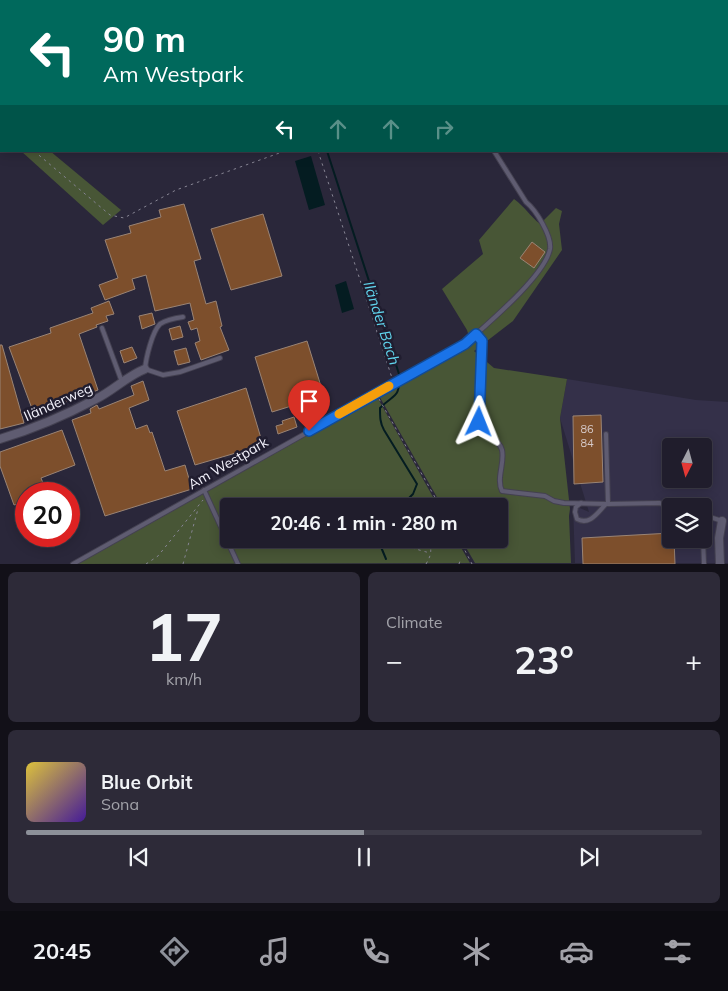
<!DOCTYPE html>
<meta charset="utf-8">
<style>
body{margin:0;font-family:Mulish,sans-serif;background:#2d2a38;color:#f1f3f6;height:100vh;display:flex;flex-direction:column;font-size:19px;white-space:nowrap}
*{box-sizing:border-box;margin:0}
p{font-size:16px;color:#a2a2a9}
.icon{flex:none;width:28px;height:28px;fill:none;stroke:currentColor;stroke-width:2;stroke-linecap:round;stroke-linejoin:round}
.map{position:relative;height:564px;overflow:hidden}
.panel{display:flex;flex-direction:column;gap:8px;padding:8px;background:#121018;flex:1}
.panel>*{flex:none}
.banner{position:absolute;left:0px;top:0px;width:729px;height:152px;box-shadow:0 2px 12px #0003,0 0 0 1px #3d3b48;background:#00695c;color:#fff;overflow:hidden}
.needle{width:32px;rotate:186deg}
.tools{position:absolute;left:662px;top:438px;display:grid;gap:10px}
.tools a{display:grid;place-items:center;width:50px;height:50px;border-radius:5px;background:#201d2c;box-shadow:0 2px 12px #0003,0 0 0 1px #3d3b48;font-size:25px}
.speed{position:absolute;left:15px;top:482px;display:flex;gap:10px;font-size:25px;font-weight:700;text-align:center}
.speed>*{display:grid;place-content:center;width:65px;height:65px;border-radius:50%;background:#201d2c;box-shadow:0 2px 12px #0003,0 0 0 1px #3d3b48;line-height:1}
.speed .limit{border:8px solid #d22;background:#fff;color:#111}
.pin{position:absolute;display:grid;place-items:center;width:42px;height:42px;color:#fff;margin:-51px -21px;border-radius:50% 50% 50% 0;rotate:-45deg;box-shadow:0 0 5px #0007}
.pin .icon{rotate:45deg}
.me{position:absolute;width:55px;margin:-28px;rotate:2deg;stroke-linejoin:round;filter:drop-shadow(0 0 4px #0008)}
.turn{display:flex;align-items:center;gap:18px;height:105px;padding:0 20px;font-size:22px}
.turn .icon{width:65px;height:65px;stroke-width:2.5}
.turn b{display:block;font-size:35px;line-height:42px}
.lanes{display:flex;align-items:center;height:48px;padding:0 20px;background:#0003;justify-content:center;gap:25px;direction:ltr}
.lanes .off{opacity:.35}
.big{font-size:38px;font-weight:700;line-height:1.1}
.panel .widget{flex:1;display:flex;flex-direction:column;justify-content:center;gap:8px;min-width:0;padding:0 18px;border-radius:8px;background:#2d2a38}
.panel .dial{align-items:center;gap:0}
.dial b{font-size:65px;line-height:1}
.song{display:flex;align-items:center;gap:15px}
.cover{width:60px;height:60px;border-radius:8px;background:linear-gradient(135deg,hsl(50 70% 55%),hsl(260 70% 35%))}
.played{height:5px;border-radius:2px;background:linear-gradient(90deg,#8c9099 50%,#3d3b48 50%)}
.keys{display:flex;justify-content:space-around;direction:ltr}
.heat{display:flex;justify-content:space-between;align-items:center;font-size:28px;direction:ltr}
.panel .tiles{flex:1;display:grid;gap:8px;grid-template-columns:1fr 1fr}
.widget:last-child{grid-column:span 2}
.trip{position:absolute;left:220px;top:498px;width:288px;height:50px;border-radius:5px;background:#201d2c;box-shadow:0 2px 12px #0003,0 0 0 1px #3d3b48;font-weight:700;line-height:50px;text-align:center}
.tabs{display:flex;height:80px;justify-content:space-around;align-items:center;background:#0d0c12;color:#a2a2a9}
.tabs .icon{width:35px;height:35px}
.tabs .active{color:#8c9099}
.tabs b{font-size:22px;color:#f1f3f6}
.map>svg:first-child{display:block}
</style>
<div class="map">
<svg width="728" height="564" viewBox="0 0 728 564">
<rect width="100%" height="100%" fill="#2a273a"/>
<path fill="#343049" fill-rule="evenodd" d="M567 379 696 400 728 402V563H575L573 505 589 512 560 418ZM671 446H704V479H671ZM671 506H704V516L727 518 704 517V539H671V516H670L671 515Z"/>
<g fill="#485636">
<path d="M21 151H50L121 210 103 225Z"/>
<path d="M514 199C525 207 530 216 540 224L556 208 562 211 559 224 562 250 513 321 474 351 494 368 567 379 560 418 570 509 569 516 571 563H475L461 539H499V506H442L378 394 470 340 467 330 442 289 483 254 479 240Z"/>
<path d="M376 395 438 506H229V539H456L470 563 72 564Z"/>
</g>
<g fill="#041c21">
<path d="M311 156 325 205 309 210 295 161Z"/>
<path d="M346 281 354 309 342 313 335 285Z"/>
</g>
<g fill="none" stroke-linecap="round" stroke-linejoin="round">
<g stroke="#041c21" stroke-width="2">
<path d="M256 1V0"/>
<path d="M327 151 399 374C400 399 395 393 380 408 380 417 380 423 384 430L417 484 413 494 401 506"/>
<path d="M381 539V547L386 559"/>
</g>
</g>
<g fill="#7d4f2c" stroke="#9a8475">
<path d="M184 204 201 259 194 261 206 304 216 301 222 326 220 327 229 350 201 360 195 343 200 341 197 328 191 330 188 322 194 320 190 303 155 311 146 275 132 279 135 289 105 300 99 285 118 278 105 240 131 233 129 226 161 217 159 210Z"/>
<path d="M263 214 282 276 231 290 211 229Z"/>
<path d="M532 242 545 252 534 268 520 258Z"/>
<path d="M109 301 114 314 106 316 108 321 96 325 97 327 79 334 98 390 34 414 9 347 51 333 50 328 93 313 91 308Z"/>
<path d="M152 313 155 324 142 329 139 316Z"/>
<path d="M180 326 183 337 172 340 169 329Z"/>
<path d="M307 341 324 396 272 412 255 357Z"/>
<path d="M0 345H2L24 423 0 429Z"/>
<path d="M132 347 137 358 124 363 120 351Z"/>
<path d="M186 348 190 362 178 365 174 351Z"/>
<path d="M143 381 149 400 129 408 136 429 147 425 150 433 152 432 165 471 185 465 192 489 105 516 72 420 91 413 90 409 97 405 99 409 134 395 131 386Z"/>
<path d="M246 388 263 445 195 465 177 411Z"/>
<path d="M601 415 603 482 574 484 573 416Z"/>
<path d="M294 417 297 427 278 434 276 426 283 424 282 421Z"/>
<path d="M62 430 75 465 41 478 43 483 30 487 32 494H26V501L14 505 0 466V452Z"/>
<path d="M671 533V539H674L675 564H583L582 538Z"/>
</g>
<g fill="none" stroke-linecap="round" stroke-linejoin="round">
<defs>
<g id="lane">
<path d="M402 0 403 1"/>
<path d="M106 1 107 0"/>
<path d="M0 79H1"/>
<path d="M183 317C176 318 166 320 160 324 152 332 146 358 145 369L163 375 180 372 220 358"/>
<path d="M102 328 122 382"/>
<path d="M476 334 482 341 479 423C483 434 499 438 502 450 505 463 496 478 502 491L545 496 554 501 564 503 608 504"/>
<path d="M606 434 608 504 659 503 671 506"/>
<path d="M204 490 238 564"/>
<path d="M581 503 576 507 575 512 577 519C590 526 598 512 606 504"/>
<path d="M704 515 722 521"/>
<path d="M703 539 704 564"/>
<path d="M73 564 465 344C486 325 545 276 550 249 552 236 536 210 526 202L494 151"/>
</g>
<g id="street">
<path d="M0 439C33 429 66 415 96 399 114 390 127 376 145 369"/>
<path d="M720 564 719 538 722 521"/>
</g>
<g id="highway">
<path d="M668 0 670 1"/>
<path d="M705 0 707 1"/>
<path d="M728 11V12"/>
</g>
</defs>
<use href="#lane" stroke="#444151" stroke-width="6"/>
<use href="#street" stroke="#444151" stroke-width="10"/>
<use href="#highway" stroke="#444151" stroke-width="16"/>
<g stroke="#878594" stroke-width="1" stroke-dasharray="2.5 4" stroke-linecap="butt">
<path d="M0 122 1 123"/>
<path d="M34 151 110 215 124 218 176 190 285 151"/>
<path d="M318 151 392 378"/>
<path d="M379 399 440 506"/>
<path d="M459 539 472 564"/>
<path d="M412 548 430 553"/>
<path d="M146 564 158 556 203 500"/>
<path d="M183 564 198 509"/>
<path d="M426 564C432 554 432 549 428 539"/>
<path d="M459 564 460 561"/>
</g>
<use href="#lane" stroke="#5f5c71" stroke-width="4"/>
<use href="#street" stroke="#5f5c71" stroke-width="8"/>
<use href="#highway" stroke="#9bc75f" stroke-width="14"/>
</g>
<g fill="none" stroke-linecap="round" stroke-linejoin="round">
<defs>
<path id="route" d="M309 431 465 344 476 334 482 341 479 422"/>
</defs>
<use href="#route" stroke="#114b97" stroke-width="12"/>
<use href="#route" stroke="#1a73e8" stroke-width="9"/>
<path stroke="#f59e0b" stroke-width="9" d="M339 414 389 386"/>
</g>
<g text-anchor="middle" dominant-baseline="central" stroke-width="5" stroke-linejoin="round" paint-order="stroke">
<g font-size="11" fill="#d6cac9">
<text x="587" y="429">86</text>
<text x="587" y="443">84</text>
</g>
<g font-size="14" fill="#f4f3fd" stroke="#201d2f">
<text transform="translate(58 402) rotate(-24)">Iländerweg</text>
<text transform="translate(228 463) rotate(-30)">Am Westpark</text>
</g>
<g font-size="15" font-style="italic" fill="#60d4ed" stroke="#201d2f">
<text transform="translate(382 323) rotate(72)">Iländer Bach</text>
</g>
</g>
</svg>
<div class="tools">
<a><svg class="needle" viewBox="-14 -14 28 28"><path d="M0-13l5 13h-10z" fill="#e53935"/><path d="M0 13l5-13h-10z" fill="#a2a2a9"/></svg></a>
<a><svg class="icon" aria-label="layers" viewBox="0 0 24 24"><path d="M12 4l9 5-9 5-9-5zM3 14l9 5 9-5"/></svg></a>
</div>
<div class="speed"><div class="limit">20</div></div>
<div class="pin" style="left:309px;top:431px;background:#d93025"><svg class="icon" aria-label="arrive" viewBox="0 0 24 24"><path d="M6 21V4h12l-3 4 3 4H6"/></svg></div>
<svg class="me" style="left:479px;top:422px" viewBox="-20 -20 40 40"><path d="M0-17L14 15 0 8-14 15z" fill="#1a73e8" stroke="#fff" stroke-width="4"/></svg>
<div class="trip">20:46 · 1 min · 280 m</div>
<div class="banner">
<div class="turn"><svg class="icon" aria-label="left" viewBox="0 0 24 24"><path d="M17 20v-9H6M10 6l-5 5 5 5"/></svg><div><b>90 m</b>Am Westpark</div></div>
<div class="lanes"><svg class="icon" aria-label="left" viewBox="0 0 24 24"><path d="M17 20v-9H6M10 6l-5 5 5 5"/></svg><svg class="icon off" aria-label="ahead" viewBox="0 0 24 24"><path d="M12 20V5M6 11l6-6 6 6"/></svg><svg class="icon off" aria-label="ahead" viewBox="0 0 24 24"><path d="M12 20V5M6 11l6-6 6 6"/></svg><svg class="icon off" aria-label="right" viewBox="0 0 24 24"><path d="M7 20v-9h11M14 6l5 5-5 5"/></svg></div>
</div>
</div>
<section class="panel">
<div class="tiles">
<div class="widget dial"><b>17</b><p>km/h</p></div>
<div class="widget"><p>Climate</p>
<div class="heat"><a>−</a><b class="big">23°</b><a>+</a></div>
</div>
<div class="widget">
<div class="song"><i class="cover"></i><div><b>Blue Orbit</b><p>Sona</p></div></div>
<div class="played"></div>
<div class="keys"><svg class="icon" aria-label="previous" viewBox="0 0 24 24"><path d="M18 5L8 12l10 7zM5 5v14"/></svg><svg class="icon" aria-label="pause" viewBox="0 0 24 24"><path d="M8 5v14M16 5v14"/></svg><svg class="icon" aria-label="next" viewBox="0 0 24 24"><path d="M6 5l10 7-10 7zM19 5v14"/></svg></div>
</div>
</div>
</section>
<nav class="tabs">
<b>20:45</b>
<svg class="icon active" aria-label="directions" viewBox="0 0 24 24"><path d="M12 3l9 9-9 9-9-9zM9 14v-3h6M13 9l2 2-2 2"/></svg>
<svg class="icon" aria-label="music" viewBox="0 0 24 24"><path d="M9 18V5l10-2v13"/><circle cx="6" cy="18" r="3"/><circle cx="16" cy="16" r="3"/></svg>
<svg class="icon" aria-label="phone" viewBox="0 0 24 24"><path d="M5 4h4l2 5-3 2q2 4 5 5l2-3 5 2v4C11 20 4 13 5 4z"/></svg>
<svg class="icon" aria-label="climate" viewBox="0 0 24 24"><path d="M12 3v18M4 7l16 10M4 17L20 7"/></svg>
<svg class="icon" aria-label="car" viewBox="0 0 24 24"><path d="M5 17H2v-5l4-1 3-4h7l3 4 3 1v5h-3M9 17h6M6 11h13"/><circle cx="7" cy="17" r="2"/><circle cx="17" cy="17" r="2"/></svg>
<svg class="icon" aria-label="filters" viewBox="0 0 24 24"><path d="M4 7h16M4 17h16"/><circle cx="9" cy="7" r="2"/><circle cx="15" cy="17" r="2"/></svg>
</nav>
